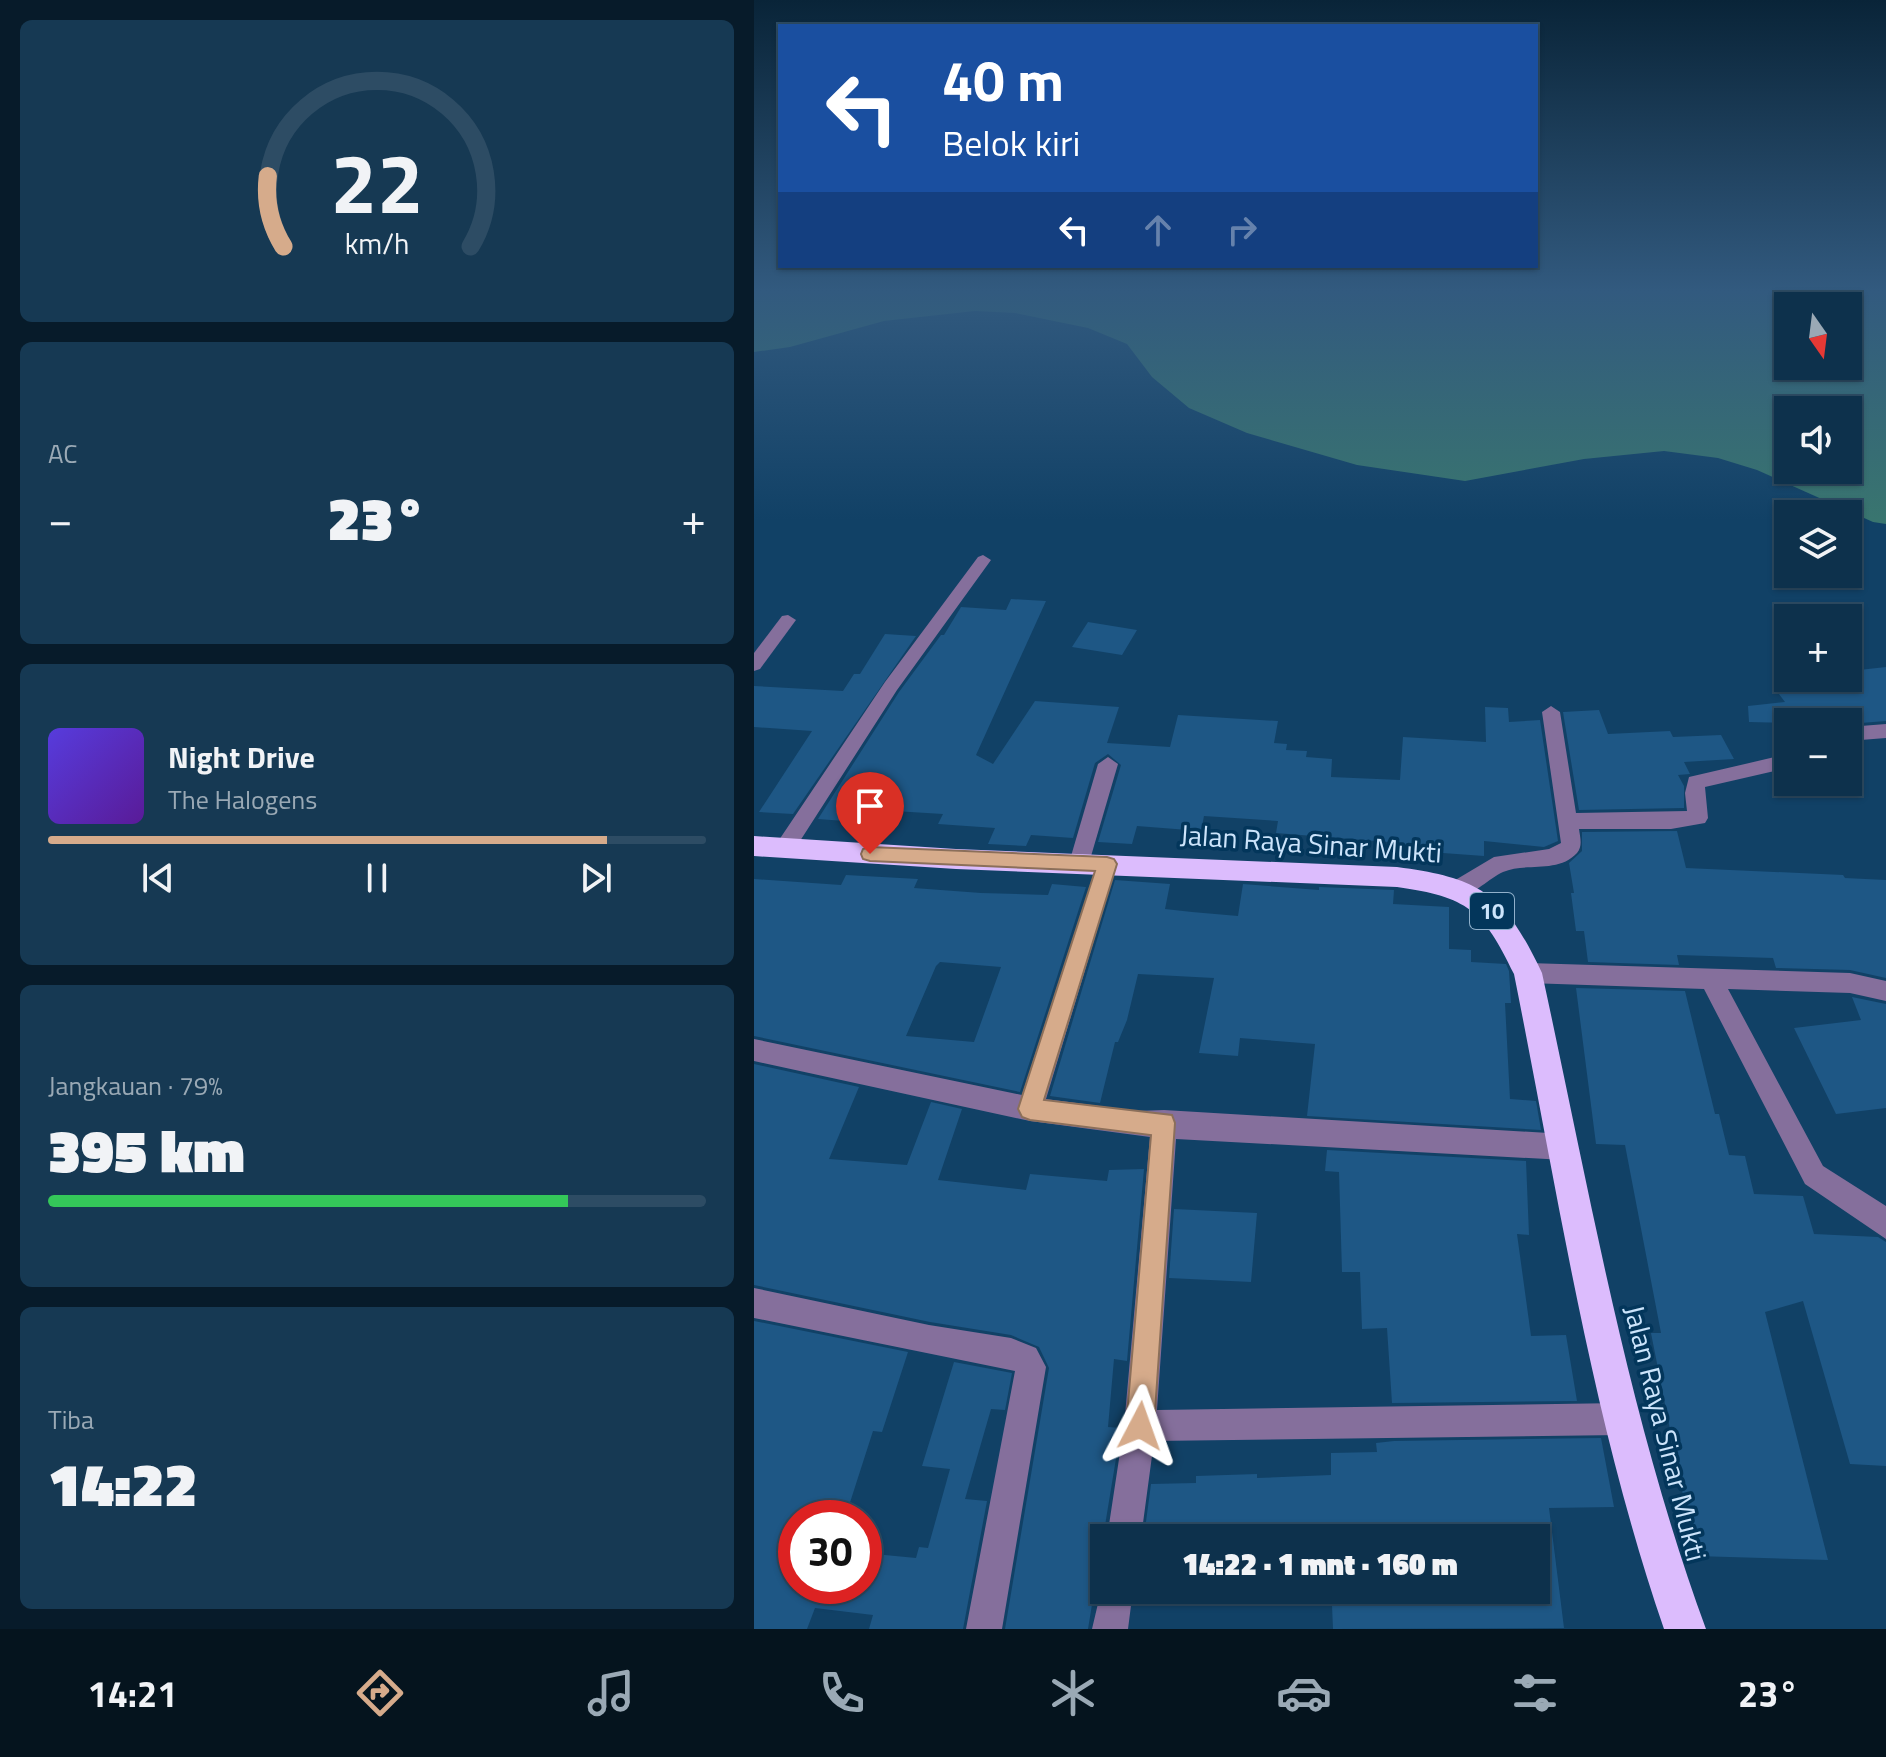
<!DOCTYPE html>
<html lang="id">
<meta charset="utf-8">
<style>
body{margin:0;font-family:"Titillium Web",sans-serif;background:#163953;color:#f1f3f6;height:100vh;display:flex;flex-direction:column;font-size:30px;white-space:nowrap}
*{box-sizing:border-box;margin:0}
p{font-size:26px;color:#9aa9b5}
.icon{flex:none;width:44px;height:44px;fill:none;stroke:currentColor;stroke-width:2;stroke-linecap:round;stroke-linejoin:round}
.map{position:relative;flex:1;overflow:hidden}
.side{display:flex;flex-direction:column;gap:20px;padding:20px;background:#071b2a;width:754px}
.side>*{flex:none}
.top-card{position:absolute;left:24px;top:24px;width:760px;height:244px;border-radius:0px;box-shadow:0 2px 6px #0004,0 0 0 2px #2d4c64;background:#1a4fa0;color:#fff;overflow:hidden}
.needle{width:52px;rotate:166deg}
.tools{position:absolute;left:1020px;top:292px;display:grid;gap:16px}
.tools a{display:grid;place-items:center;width:88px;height:88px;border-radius:0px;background:#0d314c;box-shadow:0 2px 6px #0004,0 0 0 2px #2d4c64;font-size:40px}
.speed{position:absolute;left:24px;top:1500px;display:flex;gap:16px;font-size:40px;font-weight:700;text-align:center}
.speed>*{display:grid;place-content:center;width:104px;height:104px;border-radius:50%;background:#0d314c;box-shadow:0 2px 6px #0004,0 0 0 2px #2d4c64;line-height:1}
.speed .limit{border:12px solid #d22;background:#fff;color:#111}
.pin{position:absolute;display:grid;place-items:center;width:68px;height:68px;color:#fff;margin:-82px -34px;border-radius:50% 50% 50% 0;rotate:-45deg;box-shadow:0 0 8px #0007}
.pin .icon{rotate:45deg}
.me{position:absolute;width:88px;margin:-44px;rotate:4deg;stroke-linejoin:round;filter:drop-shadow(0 0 6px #0008)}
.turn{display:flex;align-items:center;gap:28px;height:168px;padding:0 32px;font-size:36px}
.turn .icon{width:104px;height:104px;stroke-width:2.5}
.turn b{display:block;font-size:56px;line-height:68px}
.lanes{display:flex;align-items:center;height:76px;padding:0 32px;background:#0003;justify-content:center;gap:40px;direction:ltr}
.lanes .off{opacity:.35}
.big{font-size:60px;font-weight:800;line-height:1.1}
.side .card{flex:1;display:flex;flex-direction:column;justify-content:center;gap:12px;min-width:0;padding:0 28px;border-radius:12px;background:#163953}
.side .dial{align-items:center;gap:0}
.dial svg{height:208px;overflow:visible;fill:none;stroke:#2d4c64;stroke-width:7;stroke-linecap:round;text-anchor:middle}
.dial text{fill:#f1f3f6;stroke:none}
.song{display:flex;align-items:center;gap:24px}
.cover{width:96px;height:96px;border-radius:12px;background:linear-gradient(135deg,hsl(250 70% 55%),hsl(270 70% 35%))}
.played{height:8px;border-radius:4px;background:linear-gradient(90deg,#d6ab8b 85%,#2d4c64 85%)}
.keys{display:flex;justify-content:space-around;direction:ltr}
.heat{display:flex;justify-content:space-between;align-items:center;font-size:44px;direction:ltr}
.charge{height:12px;border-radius:6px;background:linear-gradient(90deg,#34c759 79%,#2d4c64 0)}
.trip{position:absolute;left:336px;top:1524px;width:460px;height:80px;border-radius:0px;background:#0d314c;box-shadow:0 2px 6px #0004,0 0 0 2px #2d4c64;font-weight:800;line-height:80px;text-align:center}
.dock{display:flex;height:128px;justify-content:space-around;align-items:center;background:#05141e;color:#9aa9b5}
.dock .icon{width:56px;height:56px}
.dock .current{color:#d6ab8b}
.dock b{font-size:36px;color:#f1f3f6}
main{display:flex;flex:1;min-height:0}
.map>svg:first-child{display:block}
</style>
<main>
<section class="side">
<div class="card dial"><svg viewBox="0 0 100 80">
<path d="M14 69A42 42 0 1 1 86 69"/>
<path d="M14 69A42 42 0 0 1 8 42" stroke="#d6ab8b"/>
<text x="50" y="56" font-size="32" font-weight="700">22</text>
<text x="50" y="72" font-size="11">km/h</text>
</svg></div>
<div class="card"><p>AC</p>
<div class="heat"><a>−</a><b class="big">23°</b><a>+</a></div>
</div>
<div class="card">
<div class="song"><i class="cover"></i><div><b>Night Drive</b><p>The Halogens</p></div></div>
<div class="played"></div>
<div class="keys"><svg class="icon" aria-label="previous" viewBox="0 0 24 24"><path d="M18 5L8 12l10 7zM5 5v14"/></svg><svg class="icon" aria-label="pause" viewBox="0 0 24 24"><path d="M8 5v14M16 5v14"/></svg><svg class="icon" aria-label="next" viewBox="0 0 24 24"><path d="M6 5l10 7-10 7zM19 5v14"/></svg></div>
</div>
<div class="card"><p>Jangkauan · 79%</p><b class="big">395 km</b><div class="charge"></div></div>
<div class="card"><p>Tiba</p><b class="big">14:22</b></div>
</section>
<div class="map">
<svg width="1132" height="1629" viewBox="0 0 1132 1629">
<rect width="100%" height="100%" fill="#114166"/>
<path fill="#39756f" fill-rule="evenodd" d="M0 292H1132V524L1119 522 1003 470 964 458 910 451 830 459 711 481 603 465 493 433 435 408 398 377 373 344 334 328 261 313 221 311 130 321 36 347 0 352ZM1034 306H1094V366H1034ZM1034 410H1094V470H1034Z"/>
<g fill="#1e5785" fill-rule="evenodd">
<path d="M257 599 292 601 222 755 239 764 281 701 365 707 353 743 416 747 424 715 524 721 520 743 533 744 532 750 553 751 552 757 578 759 577 777 646 780 649 737 732 742 731 707 754 708 755 722 786 720 804 841 790 847 730 841V856L634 849V842L522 833 524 821 450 816 447 831 383 826 378 844 344 842 367 765 354 754 341 763 319 838 277 835 272 846 234 844 241 828 184 824 189 814 124 810 117 823 64 819 145 692 187 635H190L207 607 252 610Z"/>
<path d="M334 622 383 630 368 655 318 647Z"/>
<path d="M131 634 162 636 39 814 5 812 58 731 0 727V686L89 691 100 674H106Z"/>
<path d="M1132 667V721L1094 724 995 722 994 706 1031 702 1019 686 1094 678 1101 676 1096 671Z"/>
<path d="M845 710 854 734 916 731 919 737 967 735 980 759 930 762 936 774 924 775 930 786V808L825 810 809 712Z"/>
<path d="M923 831 932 868 1089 875 1091 878 1132 880V978L1096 970 1022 968 1019 958 923 955 925 965 834 962 830 931H822L817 893H820L815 863 828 851V832Z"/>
<path d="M92 875 164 879 160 888 227 893 294 895 298 884 332 887 266 1092 0 1036V879L87 885ZM186 962 247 967 220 1042 152 1036 182 966Z"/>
<path d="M361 880 416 884 411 909 438 912 484 916 489 884 565 890V887L640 890 639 904 695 907V949L717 950V962L752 964 755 971 757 1003H751L756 1099 782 1101 787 1130 553 1116 561 1044 486 1038 484 1056 445 1053 460 978 384 974 373 1020 364 1042H361L346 1103 296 1096Z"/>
<path d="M822 988 931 991 961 1114H965L975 1155 991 1156 1000 1194 1049 1196 1060 1234 1124 1237 1132 1242V1466L1096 1464 1049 1301 1011 1312 1074 1560 941 1556 897 1333H907L871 1145 842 1144Z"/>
<path d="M1098 997 1132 1004V1108L1082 1114 1040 1028 1107 1020Z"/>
<path d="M0 1064 105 1087 75 1159 153 1165 177 1102 208 1109 184 1180 272 1190 276 1174 353 1181 355 1170 390 1169 373 1361 360 1359 354 1427 367 1428 334 1629H251L295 1368 285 1347 257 1335 176 1322 0 1285Z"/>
<path d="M573 1150 772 1161 775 1235 763 1234 777 1336 812 1335 823 1401 638 1403 633 1328 608 1329 606 1272H588L585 1172 571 1171Z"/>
<path d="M420 1209 503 1213 497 1282 415 1278Z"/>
<path d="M0 1321 154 1352 128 1432 119 1431 91 1518H42V1586H110V1553L162 1558 165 1547 174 1548 196 1469 168 1466 200 1362 258 1373 251 1410 237 1409 211 1499 233 1501 209 1629H115L119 1615 61 1608 53 1629H0Z"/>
<path d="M847 1438 860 1507 795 1508 810 1628 579 1629 578 1605 610 1604V1590H782V1538L390 1537 397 1484 442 1483V1476L503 1474V1478L577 1475V1453L623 1452 622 1443 640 1441Z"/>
</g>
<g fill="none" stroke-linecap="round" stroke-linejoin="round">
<g fill="#856f9c" fill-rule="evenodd">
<path d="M229 555 237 560 143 690 37 855H23L20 849 23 843 131 682 224 557Z"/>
<path d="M34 615 42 620 6 669 0 671V653L28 616Z"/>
<path d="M797 706 806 712 822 813 933 811 931 793 935 777 1034 754V768L951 787 954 818 951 823 917 829H825C826 837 829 846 823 853 804 874 771 862 749 872 733 879 717 900 698 894L695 888 698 882 740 857 795 849 807 843 788 712Z"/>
<path d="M1132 724V738L1094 741V727Z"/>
<path d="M354 757 364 764 335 863 332 869 325 871 318 869 315 863 344 764Z"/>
<path d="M353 856 360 858 363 864 292 1099 383 1111 410 1110 811 1134 820 1138 824 1147 820 1156 811 1160 422 1139 403 1410 867 1403 878 1408 883 1419 878 1430 867 1435 400 1441 387 1538H353L370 1426 396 1137 276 1121 0 1061V1039L268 1095 343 864 346 858Z"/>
<path d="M774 963 1096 973 1132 981V1001L1096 993 974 989 1069 1166 1132 1206V1239L1051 1184 950 989 774 983 766 980 763 973 766 966Z"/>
<path d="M0 1288 175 1325 257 1338 282 1348 292 1367 248 1629H212L261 1371 0 1318Z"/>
<path d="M350 1578V1590H379L374 1629H338Z"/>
</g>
<path fill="#dcbcfd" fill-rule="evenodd" d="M0 836 202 849 643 867C728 878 751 895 788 973 836 1193 874 1417 952 1629H910C837 1417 804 1193 760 974 729 910 714 897 643 887L202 869 0 856Z"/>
</g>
<linearGradient id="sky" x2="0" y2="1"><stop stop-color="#092438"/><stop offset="0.56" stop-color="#325a7f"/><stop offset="1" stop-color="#325a7f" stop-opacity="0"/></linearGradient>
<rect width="1132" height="520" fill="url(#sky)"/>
<path fill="#d6ab8b" stroke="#8b6f5a" stroke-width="2" d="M116 847 353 857 360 859 363 864 290 1100 418 1115 421 1123 400 1426 396 1436 386 1441 376 1436 372 1426 397 1135 276 1120 268 1117 264 1109 341 871 116 861 109 859 107 854 109 849Z"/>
<g text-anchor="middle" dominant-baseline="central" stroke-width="7" stroke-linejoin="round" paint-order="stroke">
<rect fill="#03365b" stroke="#90b0cb" stroke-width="2" x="716" y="893" width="44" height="36" rx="6"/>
<g font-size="22" font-weight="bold" fill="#cce4fb">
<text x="738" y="911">10</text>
</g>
<g font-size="28" fill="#cce4fb" stroke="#03365b">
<text transform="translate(557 843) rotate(4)">Jalan Raya Sinar Mukti</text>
<text transform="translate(912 1433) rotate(76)">Jalan Raya Sinar Mukti</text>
</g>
</g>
</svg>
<div class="tools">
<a><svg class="needle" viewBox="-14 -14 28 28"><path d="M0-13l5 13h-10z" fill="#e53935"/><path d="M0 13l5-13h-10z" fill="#9aa9b5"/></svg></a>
<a><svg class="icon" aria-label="sound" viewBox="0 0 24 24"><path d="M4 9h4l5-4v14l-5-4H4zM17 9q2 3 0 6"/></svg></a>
<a><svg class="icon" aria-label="layers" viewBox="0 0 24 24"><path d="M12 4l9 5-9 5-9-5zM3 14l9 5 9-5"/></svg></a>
<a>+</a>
<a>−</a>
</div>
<div class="speed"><div class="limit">30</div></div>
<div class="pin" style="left:116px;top:854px;background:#d93025"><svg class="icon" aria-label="arrive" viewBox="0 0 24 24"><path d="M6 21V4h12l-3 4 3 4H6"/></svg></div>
<svg class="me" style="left:386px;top:1426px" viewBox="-20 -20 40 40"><path d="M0-17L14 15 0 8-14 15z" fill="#d6ab8b" stroke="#fff" stroke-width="4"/></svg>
<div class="trip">14:22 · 1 mnt · 160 m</div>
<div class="top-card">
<div class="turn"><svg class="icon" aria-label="left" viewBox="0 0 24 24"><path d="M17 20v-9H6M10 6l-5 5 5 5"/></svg><div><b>40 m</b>Belok kiri</div></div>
<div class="lanes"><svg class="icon" aria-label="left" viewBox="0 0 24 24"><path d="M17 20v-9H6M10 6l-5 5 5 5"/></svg><svg class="icon off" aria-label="ahead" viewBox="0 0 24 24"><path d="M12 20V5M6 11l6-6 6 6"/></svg><svg class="icon off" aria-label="right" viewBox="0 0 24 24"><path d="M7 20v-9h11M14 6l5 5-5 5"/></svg></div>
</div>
</div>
</main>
<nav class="dock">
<b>14:21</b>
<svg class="icon current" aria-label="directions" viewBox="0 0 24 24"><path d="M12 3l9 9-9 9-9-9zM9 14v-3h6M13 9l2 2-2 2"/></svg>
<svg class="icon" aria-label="music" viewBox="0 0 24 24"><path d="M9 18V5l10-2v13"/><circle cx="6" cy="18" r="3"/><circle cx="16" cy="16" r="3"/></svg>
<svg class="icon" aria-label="phone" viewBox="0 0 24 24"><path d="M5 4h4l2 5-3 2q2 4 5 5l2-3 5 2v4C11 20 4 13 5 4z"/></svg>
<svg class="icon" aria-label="climate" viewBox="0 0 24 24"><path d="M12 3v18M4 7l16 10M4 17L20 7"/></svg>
<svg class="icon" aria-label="car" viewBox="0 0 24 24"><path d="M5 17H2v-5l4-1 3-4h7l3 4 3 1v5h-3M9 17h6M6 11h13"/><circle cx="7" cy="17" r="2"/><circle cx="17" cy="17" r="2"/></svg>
<svg class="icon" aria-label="filters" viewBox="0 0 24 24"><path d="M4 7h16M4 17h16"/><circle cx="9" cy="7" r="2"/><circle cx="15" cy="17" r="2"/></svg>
<b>23°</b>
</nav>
